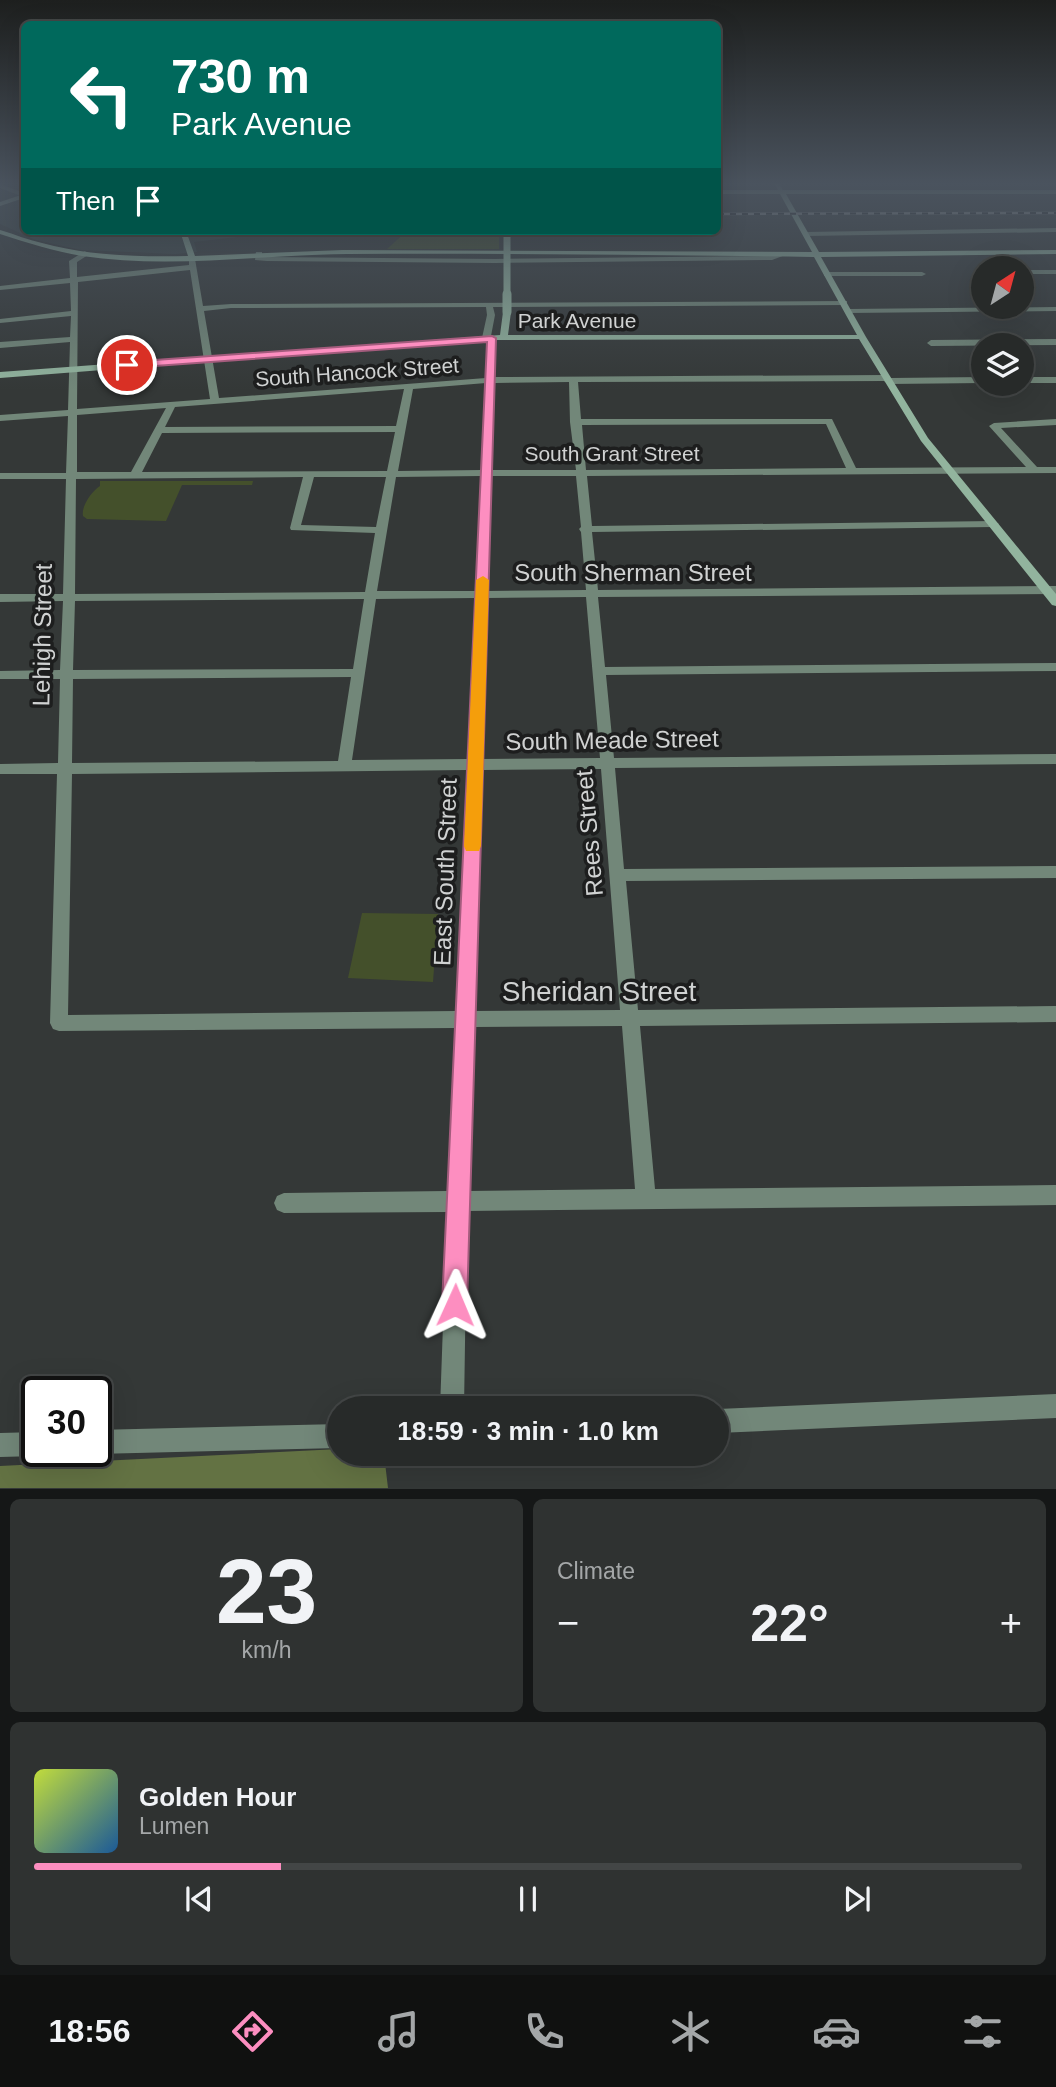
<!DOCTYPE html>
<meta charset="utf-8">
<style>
body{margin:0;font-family:Arial,sans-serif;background:#2f3231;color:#f1f3f6;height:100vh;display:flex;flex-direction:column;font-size:26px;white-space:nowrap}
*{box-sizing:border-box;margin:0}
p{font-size:23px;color:#a4a7a8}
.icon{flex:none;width:38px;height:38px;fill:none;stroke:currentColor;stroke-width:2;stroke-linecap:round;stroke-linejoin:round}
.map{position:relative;height:1489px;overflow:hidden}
.drawer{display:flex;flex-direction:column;gap:10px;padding:10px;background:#151717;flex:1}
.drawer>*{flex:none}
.banner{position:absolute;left:21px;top:21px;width:700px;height:214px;border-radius:10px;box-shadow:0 7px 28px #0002,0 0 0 2px #434646;background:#00695c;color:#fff;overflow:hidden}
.needle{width:46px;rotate:36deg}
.buttons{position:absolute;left:971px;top:256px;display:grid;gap:14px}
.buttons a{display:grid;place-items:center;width:63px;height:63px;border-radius:50%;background:#272a29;box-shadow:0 7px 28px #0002,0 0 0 2px #434646;font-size:35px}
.speed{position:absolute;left:21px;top:1376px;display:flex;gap:14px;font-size:35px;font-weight:700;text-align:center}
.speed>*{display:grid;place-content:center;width:91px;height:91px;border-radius:50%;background:#272a29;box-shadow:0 7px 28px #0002,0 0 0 2px #434646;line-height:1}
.speed .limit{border:4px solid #111;border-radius:10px;background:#fff;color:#111}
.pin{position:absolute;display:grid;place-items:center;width:60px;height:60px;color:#fff;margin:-30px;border:4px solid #fff;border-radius:50%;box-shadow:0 2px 7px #0007}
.me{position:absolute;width:77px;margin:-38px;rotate:1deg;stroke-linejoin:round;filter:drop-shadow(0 0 5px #0008)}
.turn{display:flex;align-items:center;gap:24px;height:147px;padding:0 35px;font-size:32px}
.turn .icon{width:91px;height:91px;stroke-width:2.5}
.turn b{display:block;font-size:49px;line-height:60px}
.then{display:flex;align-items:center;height:66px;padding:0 35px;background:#0003;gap:14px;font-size:26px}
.big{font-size:52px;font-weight:700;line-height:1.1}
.drawer .card{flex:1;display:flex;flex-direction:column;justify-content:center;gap:10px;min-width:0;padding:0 24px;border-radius:10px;background:#2f3231}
.drawer .dial{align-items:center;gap:0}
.dial b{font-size:91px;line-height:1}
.song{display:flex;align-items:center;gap:21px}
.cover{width:84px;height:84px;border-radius:10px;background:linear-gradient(135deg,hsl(70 70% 55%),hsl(210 70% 35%))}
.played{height:7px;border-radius:4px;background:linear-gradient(90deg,#fd8ec0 25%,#434646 25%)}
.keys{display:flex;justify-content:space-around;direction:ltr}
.heat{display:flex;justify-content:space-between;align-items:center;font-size:38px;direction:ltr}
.drawer .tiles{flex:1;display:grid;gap:10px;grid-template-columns:1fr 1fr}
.card:last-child{grid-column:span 2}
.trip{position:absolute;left:327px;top:1396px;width:402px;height:70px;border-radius:35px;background:#272a29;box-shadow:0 7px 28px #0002,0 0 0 2px #434646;font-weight:700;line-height:70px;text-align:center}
.menu{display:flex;height:112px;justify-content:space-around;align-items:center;background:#101110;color:#a4a7a8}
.menu .icon{width:49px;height:49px}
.menu .on{color:#fd8ec0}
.menu b{font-size:32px;color:#f1f3f6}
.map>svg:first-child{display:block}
</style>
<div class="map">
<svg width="1056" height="1489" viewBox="0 0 1056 1489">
<rect width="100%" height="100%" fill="#343837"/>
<path fill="#3a4544" d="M0 182H24V231H247L246 236 194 242 197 252 175 254 81 250 36 240 0 224Z"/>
<g fill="#44502b">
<path d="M407 231H499V249H387Z"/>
<path d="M100 481H253L252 485H182L166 521 87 519 83 516C81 506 92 491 100 486Z"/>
<path d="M362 913 438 914 433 982 348 978Z"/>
</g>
<path fill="#637243" d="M339 1449 340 1454H384L388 1488H0V1466Z"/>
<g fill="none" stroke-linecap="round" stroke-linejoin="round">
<g fill="#728779" fill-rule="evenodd">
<path d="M773 182H779L784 193H780Z"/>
<path d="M0 184 24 193V197L0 188Z"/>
<path d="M1056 228V232L806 236 803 234 806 232Z"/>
<path d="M85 251 88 255 77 262V277L189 265V259H195L203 306 231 304 847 301V305H844L493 307 495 315 491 336 496 338 495 377 886 375 890 378 984 377V383L888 384 884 381 578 382 581 419H832L856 468 1026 467 989 426 994 423 1056 419V425L1001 428 1037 467H1056V473L587 476 592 526 994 521 999 524 994 527 592 532 598 590 1056 586V594L598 597 605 667 1056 663V671L606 675 614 758 1056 754V764L615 768 624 869 1056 866V878L626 881 638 1010 1056 1006V1022L640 1026 655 1189 1056 1185V1205L467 1211 464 1409H440L447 1212 284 1213 277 1210 274 1203 277 1196 284 1193 447 1191 455 1028 59 1031 53 1029 50 1023 57 774H0V764L58 763 60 679H0V671L60 670 63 601 0 602V594H63L66 479H0V473H66L68 416 0 421V415L68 410 70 342 0 348V342L70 337 71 316 0 323V319L71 311 70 283 0 290V286L70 278 69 261ZM190 270 210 399 77 409 78 282ZM486 307 487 315 482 338 488 340 486 378 219 398 204 311 231 308ZM569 382 570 422 576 470H492L495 383ZM486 383 482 470 398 471 413 389ZM404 389 396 426 165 427 175 407ZM166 408 131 472H77V415ZM826 424 846 468 586 470 582 425ZM395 432 387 471 142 472 162 433ZM481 476 476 591H377L396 477ZM492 476H576L581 527 579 529 581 532 586 590 488 591ZM303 477 290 528 291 530 375 533 365 592 75 594 76 479ZM314 477H386L376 527 301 525ZM586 597 600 758 482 759 487 598ZM475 598 468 759 352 760 376 599ZM364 599 353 669 73 670 75 601ZM351 677 338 761 72 763 73 679ZM601 769 620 1010 474 1011 482 770ZM467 770 456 1011 68 1015 72 774ZM622 1026 635 1189 468 1191 473 1027Z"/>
<path d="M256 252H262V256L267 257 495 259 771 256 784 252 788 254 772 260 495 263 267 261 255 260Z"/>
<rect x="1022" y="270" width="34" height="4"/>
<path d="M827 272H922L926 274 922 276H824V272Z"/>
<path d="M1056 307V311L848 313 844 311 848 309Z"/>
<path d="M1056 339V345L931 346 927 343 931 340Z"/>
<rect x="1022" y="377" width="34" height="6"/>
<path d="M1056 1394V1418L718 1433V1409Z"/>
<path d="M340 1424V1448L96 1454 88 1451H96V1430Z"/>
<path d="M37 1432V1451H46L45 1452 37 1456 0 1457V1433Z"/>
</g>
<g fill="#92b49e" fill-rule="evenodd">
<path d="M718 190H1056V194H786L819 252 1056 250V254L821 257 866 337 928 438 1056 594V606L1052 605 921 441 859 339 486 340 0 378V372L500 335 503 312 507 310 511 312 508 335H857L814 257C658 255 503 253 347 254 259 255 169 269 82 256 54 251 27 243 0 234V230C14 234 28 240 42 243 89 256 140 257 188 256L180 231H186L195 256 343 250 812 252 780 194H718Z"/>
<path d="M24 194V198L0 206V202Z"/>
</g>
<defs>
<path id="rail" d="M718 214 1056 213"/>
</defs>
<use href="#rail" stroke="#999c9c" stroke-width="2.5"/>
<use href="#rail" stroke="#1d1e1e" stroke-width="2" stroke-dasharray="6" stroke-linecap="butt"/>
<path stroke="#92b49e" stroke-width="7" d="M507 231V296"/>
<path stroke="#92b49e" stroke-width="9" d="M507 294V312"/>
</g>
<linearGradient id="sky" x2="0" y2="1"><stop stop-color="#1d1f1e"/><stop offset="0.47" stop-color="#4a535e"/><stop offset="1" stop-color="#4a535e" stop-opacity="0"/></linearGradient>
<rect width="1056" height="390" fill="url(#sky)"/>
<path fill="#fd8ec0" stroke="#a45c7d" stroke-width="2" d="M492 336 496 338 467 1305 464 1314 455 1318 446 1314 442 1305 487 342 127 368 122 365 127 362Z"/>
<path fill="#f59e0b" d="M483 576 489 580 481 846 479 851H466L464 846 476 580Z"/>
<g text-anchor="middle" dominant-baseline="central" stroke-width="7" stroke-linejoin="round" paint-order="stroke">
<g font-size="21" fill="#d0d2d2" stroke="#1d1e1e">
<text x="577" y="320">Park Avenue</text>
<text transform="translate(357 372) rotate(-4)">South Hancock Street</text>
<text x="612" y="453">South Grant Street</text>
</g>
<g font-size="24" fill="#d0d2d2" stroke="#1d1e1e">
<text x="633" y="572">South Sherman Street</text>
<text transform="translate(42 635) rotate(-89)">Lehigh Street</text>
<text transform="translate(612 740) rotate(-1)">South Meade Street</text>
<text transform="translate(589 833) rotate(-95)">Rees Street</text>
<text transform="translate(445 872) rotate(-88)">East South Street</text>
</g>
<g font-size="28" fill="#d0d2d2" stroke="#1d1e1e">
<text x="599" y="991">Sheridan Street</text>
</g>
</g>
</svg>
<div class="buttons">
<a><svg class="needle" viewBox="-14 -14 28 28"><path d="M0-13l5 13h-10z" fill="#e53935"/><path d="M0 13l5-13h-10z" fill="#a4a7a8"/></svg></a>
<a><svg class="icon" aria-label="layers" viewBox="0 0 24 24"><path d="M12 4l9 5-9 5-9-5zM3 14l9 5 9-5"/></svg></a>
</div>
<div class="speed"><div class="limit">30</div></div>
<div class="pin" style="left:127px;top:365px;background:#d93025"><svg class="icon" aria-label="arrive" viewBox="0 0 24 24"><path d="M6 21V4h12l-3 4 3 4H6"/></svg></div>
<svg class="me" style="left:455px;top:1305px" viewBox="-20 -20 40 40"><path d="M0-17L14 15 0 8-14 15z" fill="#fd8ec0" stroke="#fff" stroke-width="4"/></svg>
<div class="trip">18:59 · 3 min · 1.0 km</div>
<div class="banner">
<div class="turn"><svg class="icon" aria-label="left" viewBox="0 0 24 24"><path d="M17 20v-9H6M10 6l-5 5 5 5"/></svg><div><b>730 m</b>Park Avenue</div></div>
<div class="then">Then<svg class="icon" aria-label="arrive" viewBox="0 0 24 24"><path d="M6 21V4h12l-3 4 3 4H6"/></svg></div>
</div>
</div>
<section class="drawer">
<div class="tiles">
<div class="card dial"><b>23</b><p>km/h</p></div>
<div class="card"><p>Climate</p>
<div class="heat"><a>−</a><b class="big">22°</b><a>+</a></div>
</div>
<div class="card">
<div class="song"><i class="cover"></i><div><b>Golden Hour</b><p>Lumen</p></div></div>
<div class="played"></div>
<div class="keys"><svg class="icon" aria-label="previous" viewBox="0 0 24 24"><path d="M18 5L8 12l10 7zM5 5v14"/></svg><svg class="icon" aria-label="pause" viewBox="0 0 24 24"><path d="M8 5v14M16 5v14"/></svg><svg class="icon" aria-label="next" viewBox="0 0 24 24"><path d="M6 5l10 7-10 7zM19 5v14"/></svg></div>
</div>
</div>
</section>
<nav class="menu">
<b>18:56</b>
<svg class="icon on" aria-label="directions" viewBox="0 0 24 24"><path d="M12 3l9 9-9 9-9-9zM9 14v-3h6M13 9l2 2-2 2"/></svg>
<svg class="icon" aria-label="music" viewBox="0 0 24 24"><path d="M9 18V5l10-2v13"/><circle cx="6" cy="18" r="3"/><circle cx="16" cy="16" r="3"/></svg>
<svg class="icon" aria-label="phone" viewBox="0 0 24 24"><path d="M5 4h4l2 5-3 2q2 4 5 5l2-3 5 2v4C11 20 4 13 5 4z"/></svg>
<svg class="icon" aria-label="climate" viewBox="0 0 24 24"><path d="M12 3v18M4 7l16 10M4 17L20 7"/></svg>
<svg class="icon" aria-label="car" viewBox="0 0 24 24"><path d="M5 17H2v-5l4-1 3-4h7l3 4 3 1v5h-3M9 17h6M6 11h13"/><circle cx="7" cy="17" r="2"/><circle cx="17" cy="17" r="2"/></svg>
<svg class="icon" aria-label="filters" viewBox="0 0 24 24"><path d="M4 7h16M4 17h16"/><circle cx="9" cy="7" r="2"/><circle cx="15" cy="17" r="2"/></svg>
</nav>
